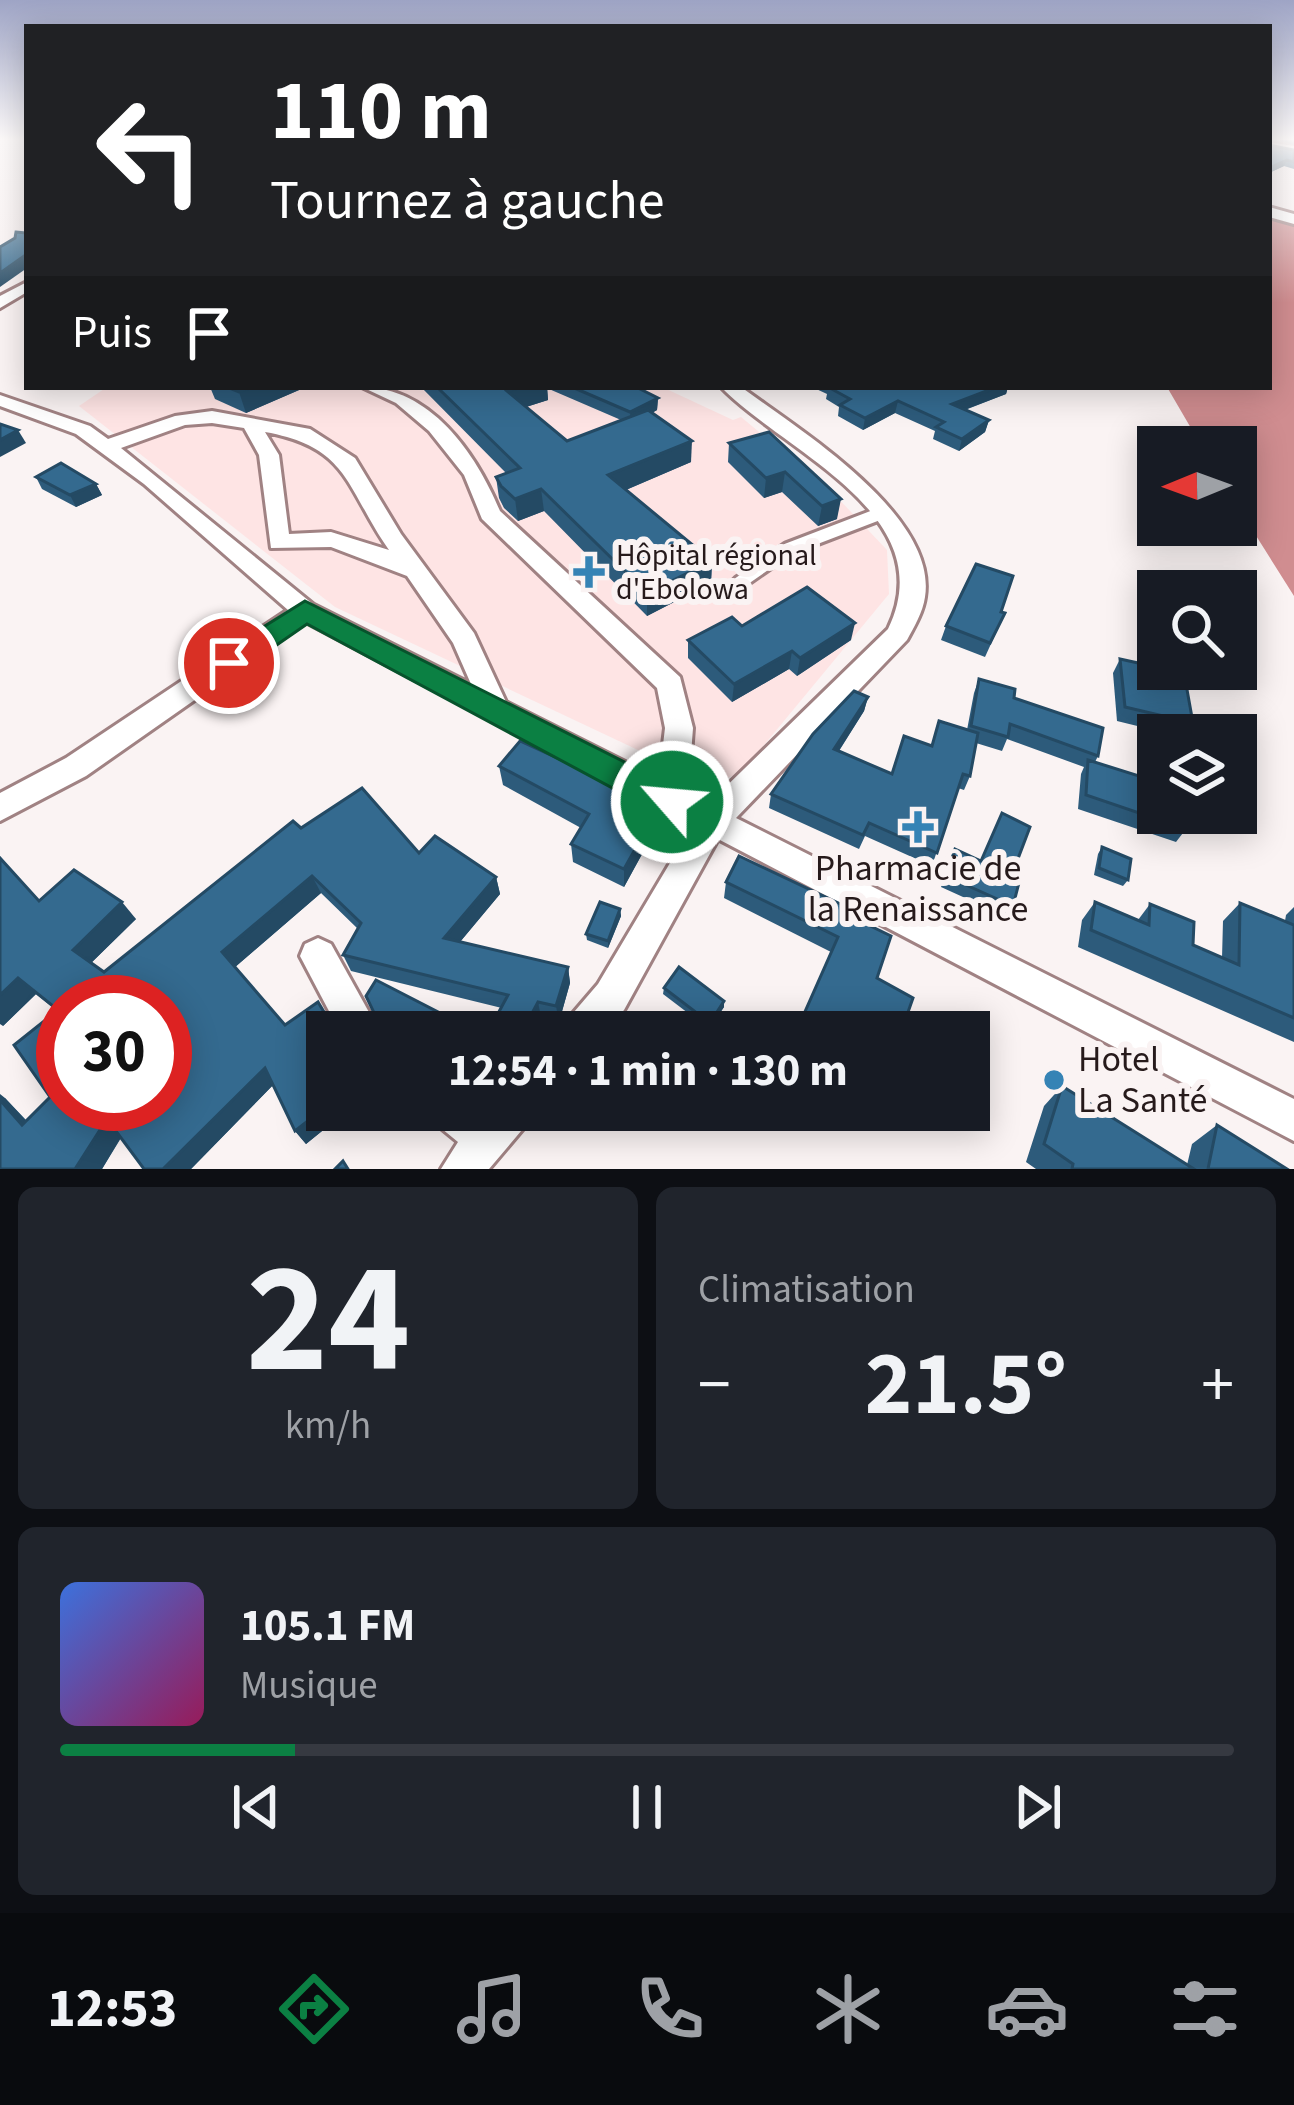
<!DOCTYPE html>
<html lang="fr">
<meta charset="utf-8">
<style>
body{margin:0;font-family:"Source Sans 3",sans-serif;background:#20242c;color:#f1f3f6;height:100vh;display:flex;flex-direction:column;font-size:45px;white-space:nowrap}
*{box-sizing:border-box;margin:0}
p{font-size:39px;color:#9ea1a6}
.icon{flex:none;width:66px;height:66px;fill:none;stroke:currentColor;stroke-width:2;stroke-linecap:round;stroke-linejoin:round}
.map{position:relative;height:1169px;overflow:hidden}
.details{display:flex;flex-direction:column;gap:18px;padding:18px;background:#0d0f14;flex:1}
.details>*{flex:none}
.top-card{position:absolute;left:24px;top:24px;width:1248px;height:366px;border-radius:0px;box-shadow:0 6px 30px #0003;background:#202124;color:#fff;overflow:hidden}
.needle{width:78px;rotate:269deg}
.buttons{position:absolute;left:1137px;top:426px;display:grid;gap:24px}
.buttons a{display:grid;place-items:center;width:120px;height:120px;border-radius:0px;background:#171b24;box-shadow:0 6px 30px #0003;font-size:60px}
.speed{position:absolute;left:36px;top:975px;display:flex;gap:24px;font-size:60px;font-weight:700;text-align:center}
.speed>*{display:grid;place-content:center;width:156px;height:156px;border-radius:50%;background:#171b24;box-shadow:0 6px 30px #0003;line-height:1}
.speed .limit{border:18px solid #d22;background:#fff;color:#111}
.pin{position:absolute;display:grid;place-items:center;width:102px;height:102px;color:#fff;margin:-51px;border:6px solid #fff;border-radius:50%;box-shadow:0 3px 12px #0007}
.me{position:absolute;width:132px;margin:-66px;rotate:297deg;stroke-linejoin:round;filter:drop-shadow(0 0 9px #0008)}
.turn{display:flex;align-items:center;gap:42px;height:252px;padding:0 48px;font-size:54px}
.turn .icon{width:156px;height:156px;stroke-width:2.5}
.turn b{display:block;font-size:84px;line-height:102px}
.then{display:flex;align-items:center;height:114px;padding:0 48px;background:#0003;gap:24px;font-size:45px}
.big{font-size:90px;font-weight:700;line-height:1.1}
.details .card{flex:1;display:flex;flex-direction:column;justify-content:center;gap:18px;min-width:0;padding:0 42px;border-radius:18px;background:#20242c}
.details .dial{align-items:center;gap:0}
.dial b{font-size:156px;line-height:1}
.song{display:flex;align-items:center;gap:36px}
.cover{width:144px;height:144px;border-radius:18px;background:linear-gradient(135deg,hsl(220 70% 55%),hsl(330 70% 35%))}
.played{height:12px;border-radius:6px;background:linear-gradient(90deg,#0b8043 20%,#363941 20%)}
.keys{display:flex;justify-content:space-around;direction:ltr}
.heat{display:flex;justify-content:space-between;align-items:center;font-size:66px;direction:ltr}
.details .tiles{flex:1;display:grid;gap:18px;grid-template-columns:1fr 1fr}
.card:last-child{grid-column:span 2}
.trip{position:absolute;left:306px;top:1011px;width:684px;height:120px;border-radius:0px;background:#171b24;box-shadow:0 6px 30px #0003;font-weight:700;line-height:120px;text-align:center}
.dock{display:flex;height:192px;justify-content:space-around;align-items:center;background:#090b0e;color:#9ea1a6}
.dock .icon{width:84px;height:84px}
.dock .selected{color:#0b8043}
.dock b{font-size:54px;color:#f1f3f6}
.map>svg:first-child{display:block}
</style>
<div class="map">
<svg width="1294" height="1169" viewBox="0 0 1294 1169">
<rect width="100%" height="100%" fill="#faf3f3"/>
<path fill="#fee4e4" d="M107 387H662L733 420 741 417 834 494 887 550 889 594 741 773 710 784 335 607 79 406Z"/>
<path fill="#d08d90" d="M1269 216 1294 223V596L1236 504V447H1202L1167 387H1269Z"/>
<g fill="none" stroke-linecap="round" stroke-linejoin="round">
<defs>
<path id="service" d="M739 583 788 549 882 513"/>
<g id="minor">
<path d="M1269 142 1294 146V152L1269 148Z"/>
<path d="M27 282V292L0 308V296Z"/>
<path d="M362 387C430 387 476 453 500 511L680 677 693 728 688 794 708 804 888 629C944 514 784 452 721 387H741C798 429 938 515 925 597 923 612 914 627 907 640L736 818 1294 1099V1141L718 839 624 1010 606 1032H562L568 1019 598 984 692 826 306 622 86 776 0 821V793L66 758 288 610 144 484 76 434 0 406V395L90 426 108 439 175 416 212 411 310 429 355 458 401 534 474 633 506 702 659 779 665 728 657 688 482 519 464 475 429 431 396 403ZM212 423 244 428 259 455 271 548 331 547 407 576 453 643 471 684 314 605 121 448 185 425ZM265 432C350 447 346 489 389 550L331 532 289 534 279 455Z"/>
<path d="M318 938 331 944 380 1032H340L300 956 305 944Z"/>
<path d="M430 1110H533L527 1124 489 1169H441L458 1142 436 1124Z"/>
</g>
<path id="tertiary" d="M1269 207 1294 214V224L1269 217Z"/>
</defs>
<use href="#service" stroke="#a08283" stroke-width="18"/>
<use href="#minor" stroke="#a08283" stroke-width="6"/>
<use href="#tertiary" stroke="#a08283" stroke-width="6"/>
<use href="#service" stroke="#fff" stroke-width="12"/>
<use href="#minor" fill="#fff" fill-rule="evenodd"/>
<use href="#tertiary" fill="#fff" fill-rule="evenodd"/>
</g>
<g fill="#2d5b7b" fill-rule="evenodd">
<path d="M1275 139H1294V145Z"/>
<path d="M1269 145 1294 150V169L1284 166 1269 173Z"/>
<path d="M210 387H306L246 413 215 399Z"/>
<path d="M421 387H547L548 400 526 407 567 441 621 420 549 389V387H636L658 398 657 410 652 413 691 462 626 490 712 561 711 583 647 616 544 511 518 521 504 508 499 498 496 477 506 473Z"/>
<path d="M812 387H1008L1006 394 965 410 989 420 985 432 959 451 933 439 935 431 895 413 863 430 838 416 839 407 826 399 827 394Z"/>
<path d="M769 432 837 519 818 526 782 492 764 498 728 462 729 443Z"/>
<path d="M36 477 96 484 102 495 76 507 42 489Z"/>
<path d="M1001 612 1005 613 985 657 941 640 946 626Z"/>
<path d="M742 626 851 640 797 676 789 669 732 702 688 658V640Z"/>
<path d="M1120 659 1193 723 1185 735H1174L1117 721 1113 673Z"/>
<path d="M979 679 1014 698 1098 756 1095 762 1152 793 1186 829 1176 842 1078 809 1081 774 1084 767 1007 739 1002 751 976 743 970 776 964 790 958 788 932 866 865 836 859 849 769 808 771 794 868 697 864 711 839 751 892 774 931 746 939 721 967 730 974 693Z"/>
<path d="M499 766 660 805 659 823 624 887 573 862 571 844 581 828 503 785Z"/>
<path d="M301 828 419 853 496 877 500 894 460 942 568 967 570 983 559 1022 351 971 343 955 358 929 321 893 235 967 327 1110H348L306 1144 295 1131 273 1085 191 1169H144L121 1138 102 1169H0L5 1098 26 1120 50 1097 57 1011 36 994 3 1026 39 901 136 919 91 963 104 972ZM165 1002V1104H63Z"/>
<path d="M1102 847 1128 880 1123 886 1094 875 1098 854Z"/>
<path d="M955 849 981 860 1016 864 1013 906 1007 917 941 887Z"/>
<path d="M726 882 852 917 877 978 831 952 724 898Z"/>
<path d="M1095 902 1138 920 1150 904 1193 945 1222 958 1223 921 1240 903 1285 921 1286 915 1294 907V1042L1078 947 1082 920Z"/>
<path d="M620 909 621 916 608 948 587 940 586 934Z"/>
<path d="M664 988 724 1007 709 1029 663 994Z"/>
<path d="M366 996 477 1032H384Z"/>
<path d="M1062 1086 1187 1165 1192 1144 1217 1125 1287 1169H1036L1026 1162 1044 1106Z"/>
</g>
<g fill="#244a64">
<path d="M1287 160 1284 166 1269 173V168Z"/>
<path d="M27 254V268L0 287V273Z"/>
<path d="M252 387H306L246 413 239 392Z"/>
<path d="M522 387H547L548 400 510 412 507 391Z"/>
<path d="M997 387H1008L1006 394 948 416 952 404Z"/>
<path d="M658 398 657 410 631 424 630 412Z"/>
<path d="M898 401 895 413 863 430 865 418Z"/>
<path d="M989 420 985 432 959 451 962 439Z"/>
<path d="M18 430 26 443 0 457V440Z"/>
<path d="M692 441 691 462 609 497 608 475Z"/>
<path d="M785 472 782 492 764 498 766 478Z"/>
<path d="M96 484 102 495 76 507 70 495Z"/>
<path d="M541 489 544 511 518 521 515 499Z"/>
<path d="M841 499 837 519 818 526 822 506Z"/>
<path d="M712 561 711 583 647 616V593Z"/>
<path d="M855 623 851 640 797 676 800 658Z"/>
<path d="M792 651 789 669 732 702 734 684Z"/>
<path d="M868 697 864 711 831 763 834 749Z"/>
<path d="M660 805 659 823 624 887V869Z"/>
<path d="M312 876 321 893 234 968 222 952Z"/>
<path d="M496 877 500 894 449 955 444 938Z"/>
<path d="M122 902 136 919 88 966 73 950Z"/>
<path d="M620 909 621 916 608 948V941Z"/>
<path d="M568 967 570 983 559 1022 556 1006Z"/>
<path d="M18 978 36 994 3 1026 0 1024V995Z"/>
<path d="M724 1001V1007L709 1029 710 1023Z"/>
<path d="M538 1002 541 1017 533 1032H522Z"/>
<path d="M265 1068 276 1082 191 1169H163Z"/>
<path d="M0 1094 5 1098 42 1138 22 1125 0 1100Z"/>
<path d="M327 1106V1110H348L306 1144 295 1131Z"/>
<path d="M107 1119 124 1132 102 1169H75Z"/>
</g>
<g fill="#346a8f" stroke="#244a64" stroke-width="3" fill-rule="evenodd">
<path d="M1269 145 1294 150V162L1287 160 1269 168Z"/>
<path d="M16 232 27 233V254L0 273V247L15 238Z"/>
<path d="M227 387H252L239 392Z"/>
<path d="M437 387H522L507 391 567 441 648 410 692 441 608 475 712 561 647 593 541 489 515 499 501 486 496 477 520 468Z"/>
<path d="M572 387H636L658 398 630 412Z"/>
<path d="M828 387H997L952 404 989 420 962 439 936 427 944 422 898 401 865 418 840 405 850 399Z"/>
<path d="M0 424 18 430 0 440Z"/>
<path d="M769 432 841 499 822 506 785 472 766 478 729 443Z"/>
<path d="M61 463 96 484 70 495 36 477Z"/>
<path d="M976 564 1013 576 1001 612 1005 613 990 643 946 626Z"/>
<path d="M807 587 855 623 800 658 792 651 734 684 688 640 732 617 742 626Z"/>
<path d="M1120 659 1184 673 1193 723 1125 707Z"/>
<path d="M979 679 1015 689 1014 698 1103 728 1098 756 1010 724 1008 737 971 726Z"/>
<path d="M854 691 868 697 834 749 892 774 904 736 932 746 939 721 978 733 970 776 963 774 937 853 869 823 863 835 771 794 813 734Z"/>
<path d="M520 741 660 805 624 869 571 844 589 814 499 766Z"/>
<path d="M1088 760 1152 780V793L1158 795V813H1186V829L1086 795Z"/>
<path d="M362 788 419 853 435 836 496 877 444 938 568 967 556 1006 538 1002 522 1032H488L508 995 343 955 361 923 312 876 222 952 285 1025 318 1002 336 1032H327V1106L295 1131 265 1068 163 1169H144L107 1119 75 1169H0V1100L22 1125 50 1097 14 1045 58 1010 18 978 0 995V858L39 901 74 870 122 902 73 950 104 972 293 821 301 828ZM63 1002H165V1104H63Z"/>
<path d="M1002 813 1030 827 1016 864 1023 867 1013 906 946 876 955 849 981 861Z"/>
<path d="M1102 847 1131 859 1128 880 1099 868Z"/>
<path d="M739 856 855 911 852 917 891 936 877 978 913 998 901 1032H796L838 937 726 882Z"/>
<path d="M600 902 620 909 608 941 586 934Z"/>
<path d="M1095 902 1149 925 1150 904 1194 922 1193 945 1239 965 1240 903 1294 925V1018L1091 930Z"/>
<path d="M679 967 724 1001 710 1023 664 988Z"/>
<path d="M376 980 477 1032H408L376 1017 366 996Z"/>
<path d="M1062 1086 1194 1169H1072L1073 1164 1044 1144Z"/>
<path d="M1217 1125 1287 1169H1208Z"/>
<path d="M343 1161 348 1169H335Z"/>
</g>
<linearGradient id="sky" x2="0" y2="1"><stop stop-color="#9ea4c5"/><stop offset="0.46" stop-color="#fdfafa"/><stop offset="1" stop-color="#fdfafa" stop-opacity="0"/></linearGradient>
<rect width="1294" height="303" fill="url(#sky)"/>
<path fill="#0b8043" stroke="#07532c" stroke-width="3" d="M305 601 684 792 689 802 684 813 672 817 659 813 307 624 239 671H218L214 663 218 655Z"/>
<g fill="#3583b5" stroke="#faf3f3" stroke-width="4.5">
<path d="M583 554h12v12h12v12h-12v12h-12v-12h-12v-12h12z"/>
<path d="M912 809h12v12h12v12h-12v12h-12v-12h-12v-12h12z"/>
<circle cx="1054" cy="1080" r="12"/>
</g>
<g text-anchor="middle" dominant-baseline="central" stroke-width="12" stroke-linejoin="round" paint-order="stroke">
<g font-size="30" fill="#261a1b" stroke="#faf3f3" text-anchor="start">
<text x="616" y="555">Hôpital régional<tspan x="616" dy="34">d'Ebolowa</tspan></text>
</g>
<g font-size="36" fill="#261a1b" stroke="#faf3f3">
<text x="918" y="868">Pharmacie de<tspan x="918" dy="41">la Renaissance</tspan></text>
<text x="1078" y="1059" text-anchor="start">Hotel<tspan x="1078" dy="41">La Santé</tspan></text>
</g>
</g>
</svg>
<div class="buttons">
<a><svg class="needle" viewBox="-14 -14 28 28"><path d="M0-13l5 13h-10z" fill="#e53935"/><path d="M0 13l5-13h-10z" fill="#9ea1a6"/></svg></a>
<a><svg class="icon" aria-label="search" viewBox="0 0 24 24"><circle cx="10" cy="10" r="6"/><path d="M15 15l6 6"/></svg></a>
<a><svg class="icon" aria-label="layers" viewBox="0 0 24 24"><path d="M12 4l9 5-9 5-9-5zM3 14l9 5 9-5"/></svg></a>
</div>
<div class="speed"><div class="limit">30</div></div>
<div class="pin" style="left:229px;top:663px;background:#d93025"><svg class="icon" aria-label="arrive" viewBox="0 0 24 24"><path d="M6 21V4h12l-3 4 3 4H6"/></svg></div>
<svg class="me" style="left:672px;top:802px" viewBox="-20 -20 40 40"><circle r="17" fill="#0b8043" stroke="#fff" stroke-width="3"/><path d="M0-11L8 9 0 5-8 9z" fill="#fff"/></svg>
<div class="trip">12:54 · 1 min · 130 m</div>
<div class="top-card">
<div class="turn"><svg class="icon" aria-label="left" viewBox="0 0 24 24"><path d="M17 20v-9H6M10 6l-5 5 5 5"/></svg><div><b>110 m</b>Tournez à gauche</div></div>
<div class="then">Puis<svg class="icon" aria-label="arrive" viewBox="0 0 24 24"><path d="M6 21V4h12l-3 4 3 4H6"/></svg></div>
</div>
</div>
<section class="details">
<div class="tiles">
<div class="card dial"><b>24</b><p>km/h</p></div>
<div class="card"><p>Climatisation</p>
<div class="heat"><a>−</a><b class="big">21.5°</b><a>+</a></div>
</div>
<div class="card">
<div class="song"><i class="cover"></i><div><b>105.1 FM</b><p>Musique</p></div></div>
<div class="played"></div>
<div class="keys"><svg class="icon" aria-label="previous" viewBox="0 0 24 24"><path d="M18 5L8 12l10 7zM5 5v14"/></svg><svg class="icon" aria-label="pause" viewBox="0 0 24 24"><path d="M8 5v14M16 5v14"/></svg><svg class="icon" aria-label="next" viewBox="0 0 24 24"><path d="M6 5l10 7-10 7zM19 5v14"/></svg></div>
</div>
</div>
</section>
<nav class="dock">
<b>12:53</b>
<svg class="icon selected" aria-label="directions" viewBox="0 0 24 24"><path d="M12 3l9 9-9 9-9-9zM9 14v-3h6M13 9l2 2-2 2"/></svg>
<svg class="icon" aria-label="music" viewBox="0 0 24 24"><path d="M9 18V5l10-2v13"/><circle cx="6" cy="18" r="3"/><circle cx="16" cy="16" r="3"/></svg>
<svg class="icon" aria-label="phone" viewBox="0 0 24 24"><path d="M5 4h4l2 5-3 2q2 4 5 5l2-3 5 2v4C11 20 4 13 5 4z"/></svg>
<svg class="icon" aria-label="climate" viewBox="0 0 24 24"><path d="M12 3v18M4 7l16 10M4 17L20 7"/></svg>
<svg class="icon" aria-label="car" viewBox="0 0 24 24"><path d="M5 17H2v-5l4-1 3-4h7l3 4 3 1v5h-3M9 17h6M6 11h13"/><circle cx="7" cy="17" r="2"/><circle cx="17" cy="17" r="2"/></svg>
<svg class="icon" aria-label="filters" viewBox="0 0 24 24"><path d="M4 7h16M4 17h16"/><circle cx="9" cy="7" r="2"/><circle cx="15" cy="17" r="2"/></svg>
</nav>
